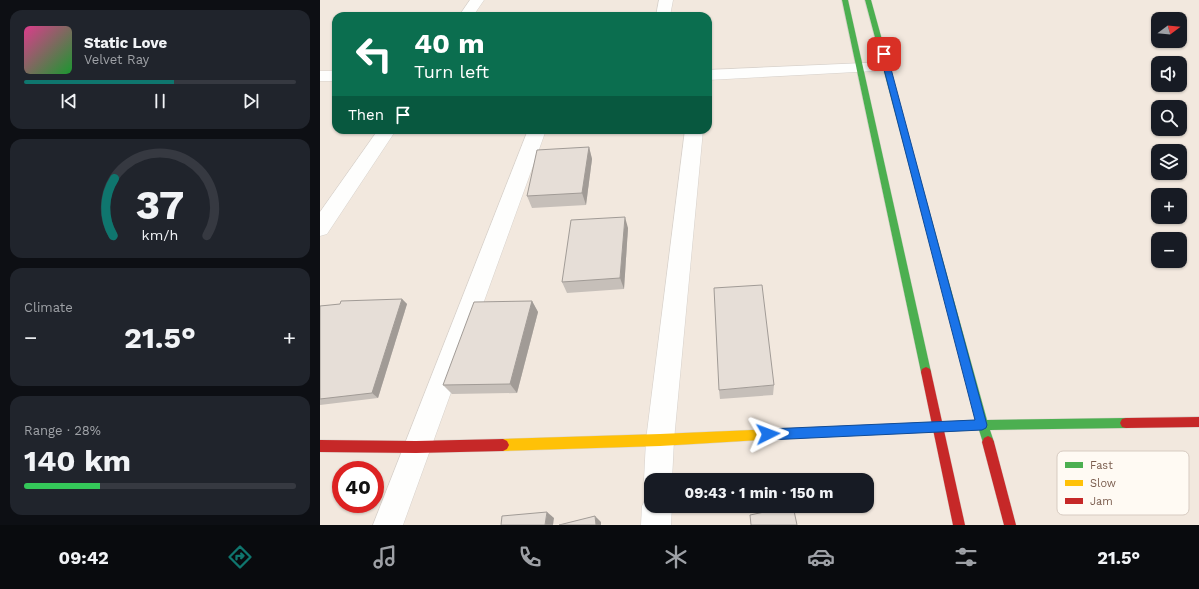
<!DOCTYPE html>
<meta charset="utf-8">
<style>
body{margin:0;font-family:"Work Sans",sans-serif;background:#20242c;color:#f1f3f6;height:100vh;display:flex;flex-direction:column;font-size:15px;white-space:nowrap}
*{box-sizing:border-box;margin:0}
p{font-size:13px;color:#9ea1a6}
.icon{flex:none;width:22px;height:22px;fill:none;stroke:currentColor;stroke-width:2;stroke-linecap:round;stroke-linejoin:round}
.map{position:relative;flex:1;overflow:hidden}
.drawer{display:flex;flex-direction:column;gap:10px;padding:10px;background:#0d0f14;width:320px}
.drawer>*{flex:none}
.guide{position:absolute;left:12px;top:12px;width:380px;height:122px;border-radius:12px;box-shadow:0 1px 3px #0004;background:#0b6e4f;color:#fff;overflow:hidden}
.needle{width:26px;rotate:74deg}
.controls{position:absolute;left:831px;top:12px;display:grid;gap:8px}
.controls a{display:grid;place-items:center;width:36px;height:36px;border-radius:8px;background:#171b24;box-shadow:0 1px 3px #0004;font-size:20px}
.speed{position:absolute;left:12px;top:461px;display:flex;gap:8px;font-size:20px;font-weight:700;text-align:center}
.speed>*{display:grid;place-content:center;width:52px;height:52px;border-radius:50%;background:#171b24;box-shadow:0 1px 3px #0004;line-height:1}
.speed .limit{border:6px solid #d22;background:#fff;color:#111}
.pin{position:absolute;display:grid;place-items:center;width:34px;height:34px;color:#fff;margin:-17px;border-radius:8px;box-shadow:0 2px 6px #0006}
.me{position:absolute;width:44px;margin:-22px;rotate:87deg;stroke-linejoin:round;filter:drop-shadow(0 0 3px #0008)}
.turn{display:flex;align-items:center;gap:14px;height:84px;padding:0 16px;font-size:18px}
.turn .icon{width:52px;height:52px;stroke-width:2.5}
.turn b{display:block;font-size:28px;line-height:34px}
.then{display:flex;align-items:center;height:38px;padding:0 16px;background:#0003;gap:8px;font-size:15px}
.big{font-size:30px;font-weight:700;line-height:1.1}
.drawer .tile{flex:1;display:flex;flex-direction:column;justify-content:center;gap:6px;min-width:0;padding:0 14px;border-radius:12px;background:#20242c}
.drawer .dial{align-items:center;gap:0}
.dial svg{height:104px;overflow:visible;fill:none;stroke:#363941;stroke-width:7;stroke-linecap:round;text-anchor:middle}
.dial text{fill:#f1f3f6;stroke:none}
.song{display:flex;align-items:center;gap:12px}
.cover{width:48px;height:48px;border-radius:6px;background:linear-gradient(135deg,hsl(330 70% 55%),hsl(130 70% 35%))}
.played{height:4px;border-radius:2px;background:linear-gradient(90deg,#0f766e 55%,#363941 55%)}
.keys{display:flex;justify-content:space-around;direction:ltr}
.heat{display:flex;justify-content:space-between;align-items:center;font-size:22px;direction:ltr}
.charge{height:6px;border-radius:3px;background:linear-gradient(90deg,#34c759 28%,#363941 0)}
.trip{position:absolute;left:324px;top:473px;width:230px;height:40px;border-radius:12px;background:#171b24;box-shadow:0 1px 3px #0004;font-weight:700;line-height:40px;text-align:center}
.dock{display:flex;height:64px;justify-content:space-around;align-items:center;background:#090b0e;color:#9ea1a6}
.dock .icon{width:28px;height:28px}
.dock .on{color:#0f766e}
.dock b{font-size:18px;color:#f1f3f6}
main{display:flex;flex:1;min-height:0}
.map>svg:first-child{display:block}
</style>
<main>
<section class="drawer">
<div class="tile">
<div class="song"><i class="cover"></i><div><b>Static Love</b><p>Velvet Ray</p></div></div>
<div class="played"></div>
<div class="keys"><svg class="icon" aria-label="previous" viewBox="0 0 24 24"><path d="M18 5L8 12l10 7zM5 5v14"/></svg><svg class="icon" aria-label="pause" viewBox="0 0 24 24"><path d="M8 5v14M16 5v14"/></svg><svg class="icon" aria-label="next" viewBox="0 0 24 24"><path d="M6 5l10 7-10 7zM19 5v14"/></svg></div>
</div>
<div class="tile dial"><svg viewBox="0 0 100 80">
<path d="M14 69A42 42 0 1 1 86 69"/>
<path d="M14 69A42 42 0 0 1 15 25" stroke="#0f766e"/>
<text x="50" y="56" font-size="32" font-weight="700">37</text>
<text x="50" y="72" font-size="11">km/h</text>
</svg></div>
<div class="tile"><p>Climate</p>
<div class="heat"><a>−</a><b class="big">21.5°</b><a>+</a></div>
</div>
<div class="tile"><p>Range · 28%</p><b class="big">140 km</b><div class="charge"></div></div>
</section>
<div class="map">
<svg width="879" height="525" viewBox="0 0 879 525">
<rect width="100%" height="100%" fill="#f9f5f0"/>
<path fill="#f2e8de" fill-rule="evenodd" d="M0 0H879V525H0ZM16 16H388V130H16ZM838 19H860V41H838ZM838 63H860V85H838ZM838 107H860V129H838ZM838 151H860V173H838ZM838 195H860V217H838ZM838 239H860V261H838ZM21 470H55V504H21ZM331 480H547V506H331Z"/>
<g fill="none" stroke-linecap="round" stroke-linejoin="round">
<defs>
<g id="street">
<path d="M150 0H164L153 16H139Z"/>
<path d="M339 0H353L350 16H336Z"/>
<path d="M567 62 573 64 575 67 573 70 388 80V70Z"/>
<rect x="0" y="71" width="16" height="10"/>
<path d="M58 130H76L7 234 0 236V212Z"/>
<path d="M208 130H226L83 525H53Z"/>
<path d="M365 130H383L354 440 352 480H331V491L328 490 324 480 326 440Z"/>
<path d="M331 494V506H352L351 525H321L322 506 327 496Z"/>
</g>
<g id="fast">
<path d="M522 0H528L611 372 610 375 606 377 602 375 601 372Z"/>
<path d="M545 0H551L667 420 806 418 810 419 812 423 810 427 806 428 670 430 674 442 672 446 668 448 664 446 659 430 458 439 454 438 452 434 454 430 458 429 657 420Z"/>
</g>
<path id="slow" d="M458 429 462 430 464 434 462 438 458 439 340 446 183 451 179 449 177 445 179 441 183 439 340 434Z"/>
<g id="jam">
<path d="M606 367 610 369 611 372 645 525H633L601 372 602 369Z"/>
<path d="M879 417V427L806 428 802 427 800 423 802 419 806 418Z"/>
<path d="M668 436 672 438 674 442 696 525H684L662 442 664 438Z"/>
<path d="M183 439 187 441 189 445 187 449 183 451 96 453 0 452V440L96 441Z"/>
</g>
</defs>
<use href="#street" stroke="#d7d1cb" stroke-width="1"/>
<use href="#fast" stroke="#d9d2cb" stroke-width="1"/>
<use href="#slow" stroke="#d9d2cb" stroke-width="1"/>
<use href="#jam" stroke="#d9d2cb" stroke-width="1"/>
<use href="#street" fill="#fefefd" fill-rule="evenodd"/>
<use href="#fast" fill="#4caf50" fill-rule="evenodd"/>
<use href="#slow" fill="#ffc107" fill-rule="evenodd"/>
<use href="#jam" fill="#c62828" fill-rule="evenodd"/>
</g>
<g fill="#c6bfb9">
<path d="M269 147 272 159 266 205 212 208 207 196Z"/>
<path d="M308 228 304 289 247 293 242 282Z"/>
<path d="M82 299 87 304 58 398 0 405V306Z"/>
<path d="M212 301 218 312 197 393 132 394 123 385Z"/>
<path d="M454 385 453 395 400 399 399 390Z"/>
</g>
<g fill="#a19b96">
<path d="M269 147 272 159 266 205 262 193Z"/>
<path d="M305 217 308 228 304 289 300 278Z"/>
<path d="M82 299 87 304 58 398 52 393Z"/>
<path d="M212 301 218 312 197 393 190 384Z"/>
<path d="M227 512 234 518 233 525H225Z"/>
<path d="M275 516 281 522V525H276Z"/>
</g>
<g fill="#e6ded7" stroke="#a19b96">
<path d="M269 147 262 193 207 196 217 150Z"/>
<path d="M305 217 300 278 242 282 251 220Z"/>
<path d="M442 285 454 385 399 390 394 288Z"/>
<path d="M82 299 52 393 0 399V306L20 304 21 301Z"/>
<path d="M212 301 190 384 123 385 154 302Z"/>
<path d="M473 506 477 525H431L430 515Z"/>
<path d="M227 512 225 525H181L182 516Z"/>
<path d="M275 516 276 525H239Z"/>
</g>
<path fill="#1a73e8" stroke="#114b97" d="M561 52 567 54 667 425 666 428 662 430 448 440 444 438 442 434 444 431 448 429 655 420 560 54Z"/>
<rect x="737" y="451" width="132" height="64" rx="6" fill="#fffaf3" stroke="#d7cbc1" stroke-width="1"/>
<rect x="745" y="462" width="18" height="6" fill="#4caf50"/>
<rect x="745" y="480" width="18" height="6" fill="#ffc107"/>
<rect x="745" y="498" width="18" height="6" fill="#c62828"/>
<g font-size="11" fill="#7a5c4d">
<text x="770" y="469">Fast</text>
<text x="770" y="487">Slow</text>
<text x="770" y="505">Jam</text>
</g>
</svg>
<div class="controls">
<a><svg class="needle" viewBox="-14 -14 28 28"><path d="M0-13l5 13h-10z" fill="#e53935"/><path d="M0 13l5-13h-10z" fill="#9ea1a6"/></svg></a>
<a><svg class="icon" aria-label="sound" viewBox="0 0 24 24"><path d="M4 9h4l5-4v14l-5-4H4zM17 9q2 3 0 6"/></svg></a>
<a><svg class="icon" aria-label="search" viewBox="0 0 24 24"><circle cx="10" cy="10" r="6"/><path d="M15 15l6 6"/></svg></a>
<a><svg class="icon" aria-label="layers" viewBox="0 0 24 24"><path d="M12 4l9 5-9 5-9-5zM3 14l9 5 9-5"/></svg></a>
<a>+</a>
<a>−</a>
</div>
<div class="speed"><div class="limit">40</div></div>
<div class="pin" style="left:564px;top:54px;background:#d93025"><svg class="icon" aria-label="arrive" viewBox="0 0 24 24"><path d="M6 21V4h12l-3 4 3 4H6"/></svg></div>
<svg class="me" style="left:448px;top:434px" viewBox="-20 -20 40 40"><path d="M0-17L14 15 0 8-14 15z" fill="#1a73e8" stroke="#fff" stroke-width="4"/></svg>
<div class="trip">09:43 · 1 min · 150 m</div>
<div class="guide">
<div class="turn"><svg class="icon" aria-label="left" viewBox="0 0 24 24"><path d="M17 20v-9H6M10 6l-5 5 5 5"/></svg><div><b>40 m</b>Turn left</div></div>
<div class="then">Then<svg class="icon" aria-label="arrive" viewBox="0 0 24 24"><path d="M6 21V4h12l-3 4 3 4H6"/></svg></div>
</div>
</div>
</main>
<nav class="dock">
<b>09:42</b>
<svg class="icon on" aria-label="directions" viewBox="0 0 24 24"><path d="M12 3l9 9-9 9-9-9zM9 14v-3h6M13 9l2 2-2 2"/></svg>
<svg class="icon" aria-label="music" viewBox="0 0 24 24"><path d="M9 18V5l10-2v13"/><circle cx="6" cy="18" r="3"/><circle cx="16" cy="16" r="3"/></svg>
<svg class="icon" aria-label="phone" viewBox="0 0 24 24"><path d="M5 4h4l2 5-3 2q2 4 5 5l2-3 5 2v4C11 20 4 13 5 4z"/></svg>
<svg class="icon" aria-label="climate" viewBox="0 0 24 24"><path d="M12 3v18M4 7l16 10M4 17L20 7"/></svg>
<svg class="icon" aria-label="car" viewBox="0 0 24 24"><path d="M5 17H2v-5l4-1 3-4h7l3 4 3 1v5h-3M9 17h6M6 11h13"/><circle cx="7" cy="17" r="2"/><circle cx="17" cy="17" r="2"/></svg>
<svg class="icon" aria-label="filters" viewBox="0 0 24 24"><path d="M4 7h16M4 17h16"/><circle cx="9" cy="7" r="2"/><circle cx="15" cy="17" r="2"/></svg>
<b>21.5°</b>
</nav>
